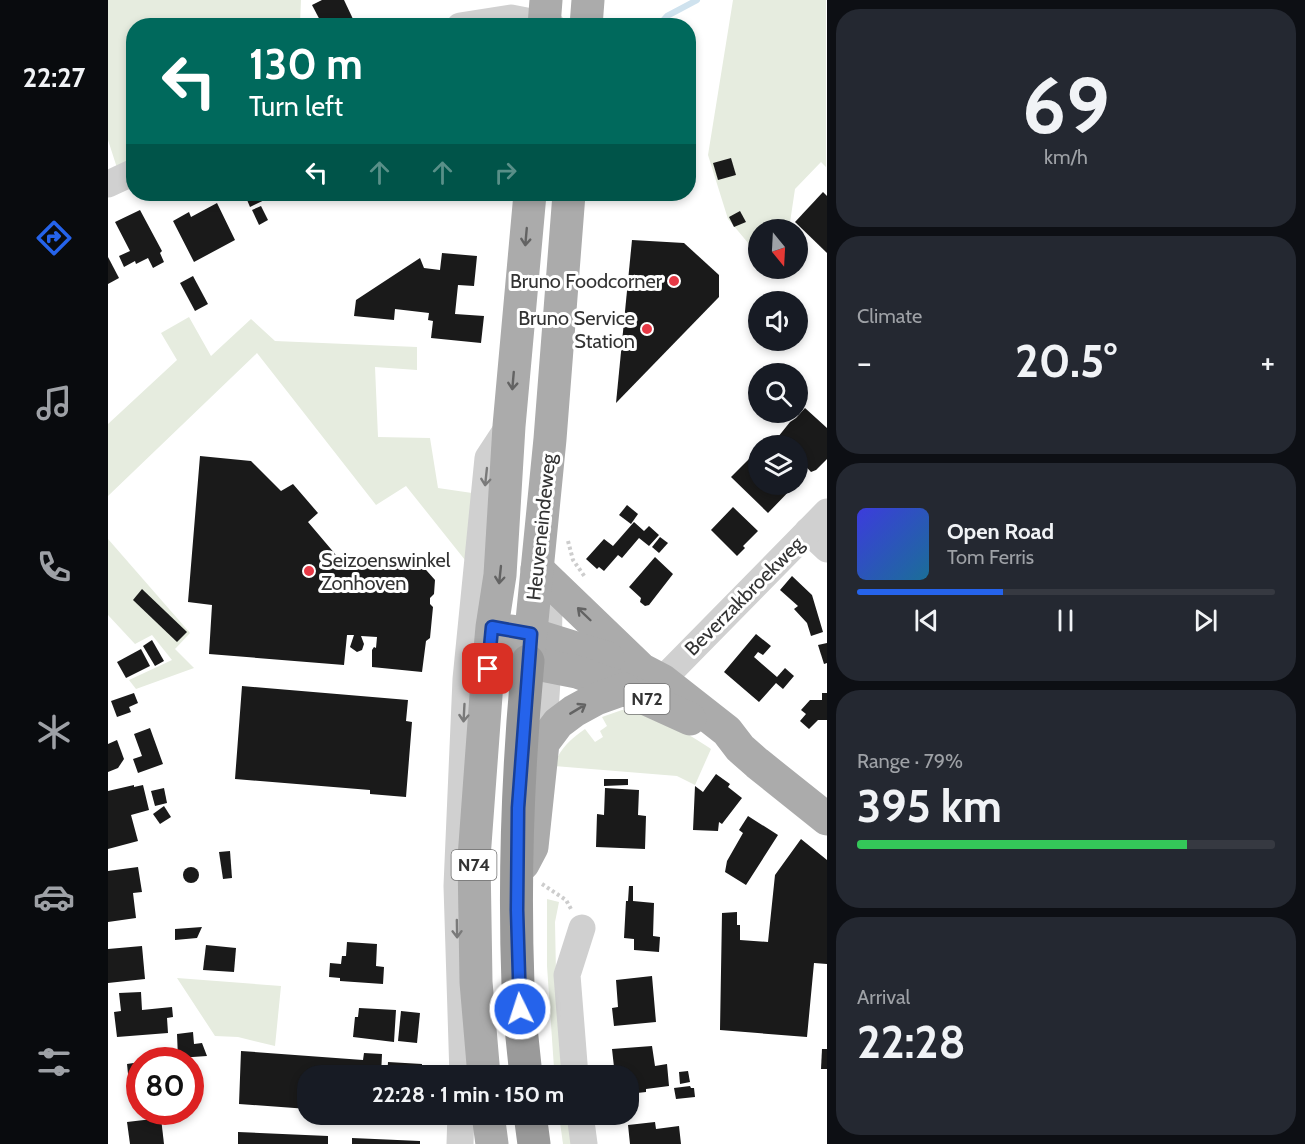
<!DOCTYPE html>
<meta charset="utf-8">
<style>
body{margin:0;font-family:Cabin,sans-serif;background:#242831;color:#f1f3f6;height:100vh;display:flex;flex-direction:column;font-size:22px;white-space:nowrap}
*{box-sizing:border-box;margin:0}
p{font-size:20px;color:#9ea1a6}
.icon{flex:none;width:33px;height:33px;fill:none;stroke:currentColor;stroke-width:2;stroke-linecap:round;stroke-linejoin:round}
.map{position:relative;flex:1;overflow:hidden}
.panel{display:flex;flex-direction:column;gap:9px;padding:9px;background:#0d0f14;width:478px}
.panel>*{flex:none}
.guide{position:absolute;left:18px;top:18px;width:570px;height:183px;border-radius:24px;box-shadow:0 3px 9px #0003;background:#00695c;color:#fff;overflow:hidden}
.needle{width:39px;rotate:162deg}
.controls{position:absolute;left:640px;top:219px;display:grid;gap:12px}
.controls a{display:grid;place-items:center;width:60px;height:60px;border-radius:50%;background:#171b24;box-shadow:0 3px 9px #0003;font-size:30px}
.speed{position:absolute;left:18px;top:1047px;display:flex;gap:12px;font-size:30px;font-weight:700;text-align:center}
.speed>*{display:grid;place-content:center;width:78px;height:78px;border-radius:50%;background:#171b24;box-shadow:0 3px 9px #0003;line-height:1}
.speed .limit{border:9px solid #d22;background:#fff;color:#111}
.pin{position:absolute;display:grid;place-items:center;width:51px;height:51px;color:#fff;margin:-26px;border-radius:12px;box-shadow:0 3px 9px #0006}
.me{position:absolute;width:66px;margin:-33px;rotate:356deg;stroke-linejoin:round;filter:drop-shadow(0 0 4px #0008)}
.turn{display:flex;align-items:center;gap:21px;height:126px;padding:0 24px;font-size:27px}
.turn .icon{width:78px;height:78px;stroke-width:2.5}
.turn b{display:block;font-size:42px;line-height:51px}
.lanes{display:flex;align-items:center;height:57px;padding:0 24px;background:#0003;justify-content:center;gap:30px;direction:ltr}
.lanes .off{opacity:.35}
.big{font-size:45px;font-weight:800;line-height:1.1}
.panel .card{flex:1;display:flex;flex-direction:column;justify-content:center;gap:9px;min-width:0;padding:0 21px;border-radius:24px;background:#242831}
.panel .dial{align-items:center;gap:0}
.dial b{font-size:78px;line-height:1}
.song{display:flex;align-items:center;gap:18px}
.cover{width:72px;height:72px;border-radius:9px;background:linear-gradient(135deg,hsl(240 70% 55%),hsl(200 70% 35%))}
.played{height:6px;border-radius:3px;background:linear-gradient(90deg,#2563eb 35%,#363941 35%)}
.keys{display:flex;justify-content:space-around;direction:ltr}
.heat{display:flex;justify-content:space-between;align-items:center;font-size:33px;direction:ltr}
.charge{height:9px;border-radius:4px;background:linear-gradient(90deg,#34c759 79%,#363941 0)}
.trip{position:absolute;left:189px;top:1065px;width:342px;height:60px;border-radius:24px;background:#171b24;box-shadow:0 3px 9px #0003;font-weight:800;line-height:60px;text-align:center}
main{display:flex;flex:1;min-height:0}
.tab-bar{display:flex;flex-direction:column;width:108px;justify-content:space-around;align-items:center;background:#090b0e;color:#9ea1a6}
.tab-bar .icon{width:42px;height:42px}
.tab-bar .selected{color:#2563eb}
.tab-bar b{font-size:27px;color:#f1f3f6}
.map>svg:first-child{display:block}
</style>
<main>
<nav class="tab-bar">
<b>22:27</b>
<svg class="icon selected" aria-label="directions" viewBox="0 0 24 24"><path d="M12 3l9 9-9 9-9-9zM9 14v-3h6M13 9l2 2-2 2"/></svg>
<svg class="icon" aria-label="music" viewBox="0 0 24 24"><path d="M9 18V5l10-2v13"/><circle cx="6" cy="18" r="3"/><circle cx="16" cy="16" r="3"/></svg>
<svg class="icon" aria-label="phone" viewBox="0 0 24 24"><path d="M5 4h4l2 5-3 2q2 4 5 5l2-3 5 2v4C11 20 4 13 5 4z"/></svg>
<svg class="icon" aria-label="climate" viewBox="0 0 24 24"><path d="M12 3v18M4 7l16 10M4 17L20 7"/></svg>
<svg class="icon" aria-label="car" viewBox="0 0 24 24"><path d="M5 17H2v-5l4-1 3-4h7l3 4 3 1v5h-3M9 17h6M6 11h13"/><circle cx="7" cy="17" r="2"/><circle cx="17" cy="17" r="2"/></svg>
<svg class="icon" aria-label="filters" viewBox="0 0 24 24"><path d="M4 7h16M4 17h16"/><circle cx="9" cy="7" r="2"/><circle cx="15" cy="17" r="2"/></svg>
</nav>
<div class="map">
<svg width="719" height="1144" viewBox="0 0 719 1144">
<rect width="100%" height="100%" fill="#fff"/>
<g fill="#e6ecdf">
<path d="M0 0H193L192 25 26 26 25 164 10 171 0 140Z"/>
<path d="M625 0H718V167L713 162 687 189 681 229 651 230V256L620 219 600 155Z"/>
<path d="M81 317 103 356 143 319 167 341 309 347V370L267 367 270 437 322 438 330 488 364 493 357 560 298 486 268 505 149 353 0 496V424L69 360 53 333Z"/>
<path d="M0 539 82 633 67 649 86 668 28 689 21 680 64 660 44 635 27 644 0 615Z"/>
<path d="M514 710C540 710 581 734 603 749L587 785 569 776 446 766C452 748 462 740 477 729L487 742 495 737 492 731 499 726 494 717Z"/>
<path d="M439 899 451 902 447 922 448 974 456 1075H446V1068L439 966Z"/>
<path d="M69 978 173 986 167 1046 130 1037 107 1036Z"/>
<path d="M451 1115H460L464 1144H455Z"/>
</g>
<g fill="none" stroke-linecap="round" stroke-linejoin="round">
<path stroke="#cfe2ee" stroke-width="6" d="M550 26 559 16 589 0"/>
</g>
<g fill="#1a1a1a">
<path d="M214 0H236L245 19 232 26H215L204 5Z"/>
<path d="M623 158 628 175 610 180 605 163Z"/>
<path d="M715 192 719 196V253L687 222Z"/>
<path d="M125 194H166L167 195 142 207 137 195 127 200Z"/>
<path d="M109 203 127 240 86 262 65 221 81 212 83 217Z"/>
<path d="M153 206 160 220 151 225 144 210Z"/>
<path d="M32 210 54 251 52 253 56 262 45 268 40 258 28 264 27 261 16 267 11 256 22 251 7 222Z"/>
<path d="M632 211 638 222 626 227 621 217Z"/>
<path d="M524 240 576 243 611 275V297L508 403Z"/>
<path d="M334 253 369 256 366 286 350 285 347 314 376 316 373 343 323 338 325 321 320 320 321 313 287 309 286 320 246 316 248 300 312 258 316 268 332 270Z"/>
<path d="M0 257 11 278 0 284Z"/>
<path d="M85 276 100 304 87 311 72 283Z"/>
<path d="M697 408 719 428V459L708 470 703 472 690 458V446H678L670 437 682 422 688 418Z"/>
<path d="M651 449V484H688L660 513 623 477Z"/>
<path d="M92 456 143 461 173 491 185 484 210 513 200 522 228 555 311 562 327 580 326 594 322 598V604L325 607 322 638 318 641 314 672 264 667V650L266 647 268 648 269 637 253 636 256 644 254 650 249 652 242 647 246 635H239L236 665 101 654 104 605 80 602Z"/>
<path d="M519 505 530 514 523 524 511 515Z"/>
<path d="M625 507 650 531 635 546 637 548 629 556 603 530Z"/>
<path d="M526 522 536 531 541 526 551 535 541 546 531 538 514 558 510 555 496 571 491 567 489 569 478 559 496 539 505 546Z"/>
<path d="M552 537 560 543 551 553 544 547Z"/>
<path d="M547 557 565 574 541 605 537 606 532 602 533 598 521 587Z"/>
<path d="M684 576 704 595 715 632 703 636 699 623 686 609 690 606 672 590Z"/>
<path d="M34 589 79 632 69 642 25 600Z"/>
<path d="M648 634 663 646 655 655 650 652 646 657 669 677 677 668 686 676 675 689 668 683 651 702 616 672Z"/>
<path d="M44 640 56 661 47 666 35 646Z"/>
<path d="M719 643V663L716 664 710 645Z"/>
<path d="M33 649 42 666 18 678 9 662Z"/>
<path d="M134 686 300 700 298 721 304 722 298 797 262 794V790L127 779Z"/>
<path d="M26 693 30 703 21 707 23 712 9 717 3 701Z"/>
<path d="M714 693H719V720H710L701 729 692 721 698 714 693 710 702 700H714Z"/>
<path d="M42 728 55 764 30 773 25 759 34 756 26 734Z"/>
<path d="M9 740 16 759 10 768 0 772V744Z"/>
<path d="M608 774 622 784 620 787 634 798 614 824 611 822 610 831 585 830 587 786 595 792Z"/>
<path d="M496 779H520V785L496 786Z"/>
<path d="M26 785V787L35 785 41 810 23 815 30 841 0 849V791Z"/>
<path d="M56 788 59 803 47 806 43 791Z"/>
<path d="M497 788 531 790 530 815 538 816 537 849 488 847 489 814 496 815Z"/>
<path d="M56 806 63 817 52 824 45 814Z"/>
<path d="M640 816 670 835 638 885 617 872 619 861 635 833 631 830Z"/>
<path d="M693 839 719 860V964L706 963 699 1037 612 1030 614 913 629 912V925H632V940L660 942 667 875Z"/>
<path d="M122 851 124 878 115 879 111 852Z"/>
<path d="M30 867 34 892 25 893 28 918 0 922V871Z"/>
<circle cx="83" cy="875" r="8"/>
<path d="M521 886H525V901L546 903 545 936 552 937 551 952 526 950V939L516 938 518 901H520Z"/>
<path d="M94 927 89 938 67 940V929Z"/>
<path d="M239 942 269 944 268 966 276 967 275 984 232 981V978L221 977 222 963 233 964 234 956H238Z"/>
<path d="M98 945 128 948 126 972 95 970Z"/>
<path d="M34 946 37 979 0 983V949Z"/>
<path d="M544 976 548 1022 506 1026 504 1008 510 1007 508 980Z"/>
<path d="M33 992 34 1010 64 1007 65 1017 59 1018 60 1033 9 1037 6 1012 13 1011 11 993Z"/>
<path d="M251 1008 288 1010 286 1042 245 1037 247 1017H250Z"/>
<path d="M293 1011 312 1013 309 1043 290 1041Z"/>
<path d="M85 1032 86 1044 94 1043 99 1056 70 1058 69 1034Z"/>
<path d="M544 1046 547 1066 559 1064 561 1086 538 1089V1092L520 1094V1076H507L504 1049Z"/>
<path d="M714 1049H719V1069H713Z"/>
<path d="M133 1051 255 1060 256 1053 274 1054 273 1075 200 1076V1109L131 1104Z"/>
<path d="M32 1062V1102L23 1103 19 1064Z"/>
<path d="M280 1062 314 1064 313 1076H279Z"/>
<path d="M580 1071 582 1082 572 1084 571 1072Z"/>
<path d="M582 1086 583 1088H586L587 1097 568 1099 566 1088Z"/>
<path d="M53 1118 56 1144H22L19 1122Z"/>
<path d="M547 1122 548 1129 571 1126 573 1144H522L520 1125Z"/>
<path d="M130 1132 220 1136V1144H130Z"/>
<path d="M244 1138 312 1141V1144H244Z"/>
</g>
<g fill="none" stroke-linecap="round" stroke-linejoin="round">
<g stroke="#cdcdcd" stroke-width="4" stroke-dasharray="3 3" stroke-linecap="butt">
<path d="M460 541 465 560 477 577"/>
<path d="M434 884 458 900 463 909"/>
</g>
<g stroke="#d0d0d0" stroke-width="27">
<path d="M352 26 403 18 444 26"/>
<path d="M0 184 26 172"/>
<path d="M700 531 719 549"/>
<path d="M433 581 441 606 440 665 435 743"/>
<path d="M554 680 719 512"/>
<path d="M355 1076 349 886 358 679 380 458 401 426"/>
<path d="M467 1076 459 975 474 928"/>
<path d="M472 1114 476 1144"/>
<path d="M352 1144 353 1114"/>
</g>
<g stroke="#ababab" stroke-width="33">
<path d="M436 26 438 0"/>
<path d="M478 26 480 0"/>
<path d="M429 569 533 669 554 680 619 731 632 748 649 763 719 819"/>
<path d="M403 631 423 634 500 658"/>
<path d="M398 658 469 672 516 689 582 719"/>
<path d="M420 661 442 439 461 194"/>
<path d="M415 864 424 847 435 743 450 723 466 711 488 699 516 689"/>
<path d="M376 1076 368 982 366 858 379 682 384 627 392 575 401 426 422 194"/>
<path d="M380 1114 384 1144"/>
</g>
<g stroke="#9a9a9a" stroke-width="33">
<path d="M418 1076C415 1045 411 1015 410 985 406 877 410 768 420 661"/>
<path d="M422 1114 426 1144"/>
</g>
</g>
<defs><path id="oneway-shaft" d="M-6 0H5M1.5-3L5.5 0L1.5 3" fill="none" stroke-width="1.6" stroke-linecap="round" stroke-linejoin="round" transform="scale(1.5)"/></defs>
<g stroke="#636363">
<use href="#oneway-shaft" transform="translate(418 237) rotate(95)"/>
<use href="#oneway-shaft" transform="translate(405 381) rotate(95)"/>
<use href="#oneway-shaft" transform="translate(392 575) rotate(96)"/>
<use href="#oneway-shaft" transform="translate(476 614) rotate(-136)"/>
<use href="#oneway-shaft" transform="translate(470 709) rotate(-31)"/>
</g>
<g stroke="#7a7a7a">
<use href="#oneway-shaft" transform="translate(378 477) rotate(96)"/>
<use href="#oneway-shaft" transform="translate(356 713) rotate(93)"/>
<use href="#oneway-shaft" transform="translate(349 929) rotate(89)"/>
</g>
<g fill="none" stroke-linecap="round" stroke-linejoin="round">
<defs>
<path id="route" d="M380 669 384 627 423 634 410 808 409 910 412 1009"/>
</defs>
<use href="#route" stroke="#184099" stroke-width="15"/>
<use href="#route" stroke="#2563eb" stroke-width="10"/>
</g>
<g fill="#e63946" stroke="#fff" stroke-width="2">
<circle cx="566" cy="281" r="6"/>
<circle cx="539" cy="329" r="6"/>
<circle cx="201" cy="571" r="6"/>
</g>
<g text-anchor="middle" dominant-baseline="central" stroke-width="6" stroke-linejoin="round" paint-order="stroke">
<g fill="#fff" stroke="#707070" stroke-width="1.5">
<rect x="516.5" y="684" width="45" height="30" rx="4.5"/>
<rect x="343.5" y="850" width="45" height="30" rx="4.5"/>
</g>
<g font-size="18" font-weight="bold" fill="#333">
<text x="539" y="699">N72</text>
<text x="366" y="865">N74</text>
</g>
<g font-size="20" fill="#333" stroke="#fff" text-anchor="end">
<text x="554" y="281">Bruno Foodcorner</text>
<text x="527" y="318">Bruno Service<tspan x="527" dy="23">Station</tspan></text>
<text x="213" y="560" text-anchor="start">Seizoenswinkel<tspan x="213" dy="23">Zonhoven</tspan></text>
</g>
<g font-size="20" fill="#333" stroke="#fff">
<text transform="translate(433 527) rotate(-84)">Heuveneindeweg</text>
<text transform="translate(636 596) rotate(-45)">Beverzakbroekweg</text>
</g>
</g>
</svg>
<div class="controls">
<a><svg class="needle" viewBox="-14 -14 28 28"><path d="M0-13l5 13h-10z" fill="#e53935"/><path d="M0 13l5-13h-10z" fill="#9ea1a6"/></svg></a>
<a><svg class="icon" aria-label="sound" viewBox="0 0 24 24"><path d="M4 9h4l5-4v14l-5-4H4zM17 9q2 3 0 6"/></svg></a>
<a><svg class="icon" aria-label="search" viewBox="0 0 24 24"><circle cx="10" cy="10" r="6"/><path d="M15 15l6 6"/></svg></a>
<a><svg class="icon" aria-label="layers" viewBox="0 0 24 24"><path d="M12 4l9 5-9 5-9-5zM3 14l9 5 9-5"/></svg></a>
</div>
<div class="speed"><div class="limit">80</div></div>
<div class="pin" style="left:380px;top:669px;background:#d93025"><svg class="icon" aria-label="arrive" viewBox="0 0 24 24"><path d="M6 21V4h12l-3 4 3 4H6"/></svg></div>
<svg class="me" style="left:412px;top:1009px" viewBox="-20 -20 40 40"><circle r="17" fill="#2563eb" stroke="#fff" stroke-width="3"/><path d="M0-11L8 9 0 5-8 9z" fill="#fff"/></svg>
<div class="trip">22:28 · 1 min · 150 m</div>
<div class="guide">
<div class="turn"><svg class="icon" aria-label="left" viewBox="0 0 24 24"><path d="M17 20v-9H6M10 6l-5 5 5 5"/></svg><div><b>130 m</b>Turn left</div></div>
<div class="lanes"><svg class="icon" aria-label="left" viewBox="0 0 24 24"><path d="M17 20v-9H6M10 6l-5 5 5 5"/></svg><svg class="icon off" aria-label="ahead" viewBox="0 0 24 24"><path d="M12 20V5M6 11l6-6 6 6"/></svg><svg class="icon off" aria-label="ahead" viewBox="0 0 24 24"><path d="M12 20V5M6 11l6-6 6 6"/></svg><svg class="icon off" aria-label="right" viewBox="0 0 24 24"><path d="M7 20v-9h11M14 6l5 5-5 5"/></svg></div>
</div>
</div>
<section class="panel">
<div class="card dial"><b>69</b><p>km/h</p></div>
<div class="card"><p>Climate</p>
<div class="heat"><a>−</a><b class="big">20.5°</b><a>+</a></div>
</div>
<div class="card">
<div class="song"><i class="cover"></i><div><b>Open Road</b><p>Tom Ferris</p></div></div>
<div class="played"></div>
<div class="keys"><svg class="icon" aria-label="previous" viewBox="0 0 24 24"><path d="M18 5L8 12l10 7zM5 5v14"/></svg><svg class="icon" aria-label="pause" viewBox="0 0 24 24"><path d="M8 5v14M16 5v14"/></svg><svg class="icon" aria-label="next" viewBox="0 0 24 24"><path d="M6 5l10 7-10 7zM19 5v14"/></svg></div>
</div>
<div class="card"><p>Range · 79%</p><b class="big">395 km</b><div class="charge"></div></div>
<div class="card"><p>Arrival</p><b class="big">22:28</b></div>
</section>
</main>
